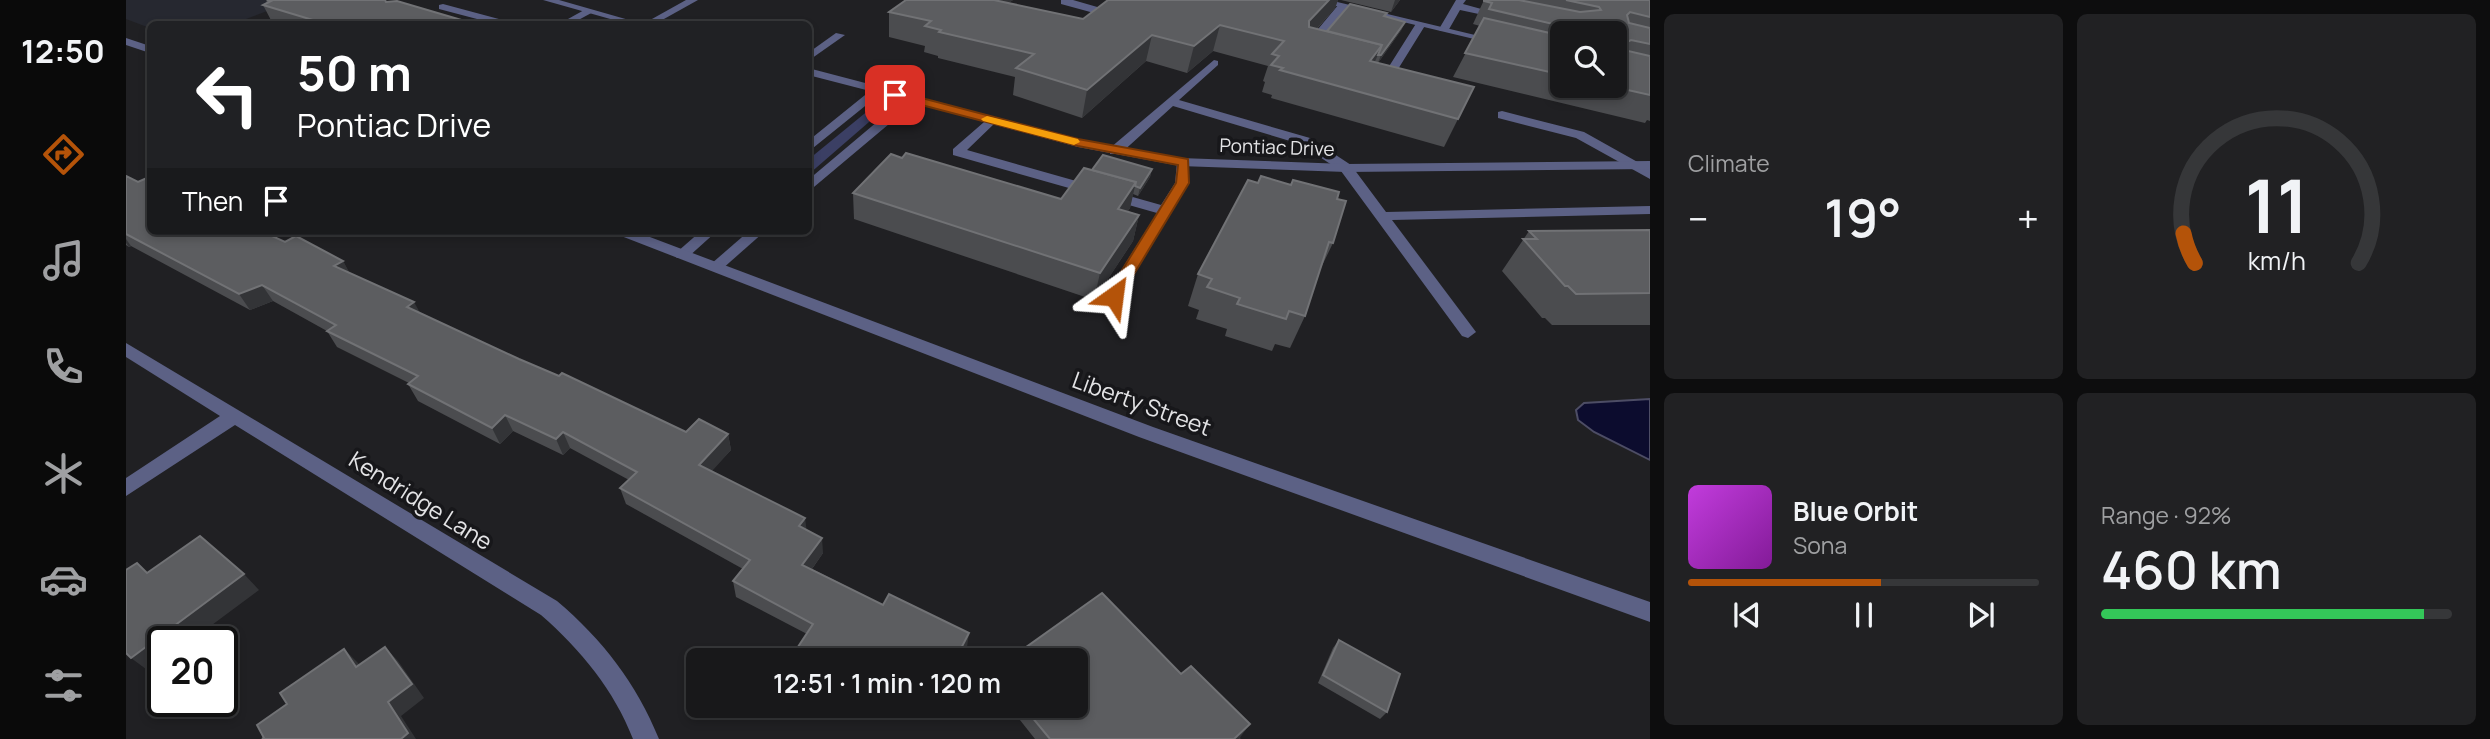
<!DOCTYPE html>
<meta charset="utf-8">
<style>
body{margin:0;font-family:Manrope,sans-serif;background:#212123;color:#f1f3f6;height:100vh;display:flex;flex-direction:column;font-size:26px;white-space:nowrap}
*{box-sizing:border-box;margin:0}
p{font-size:23px;color:#9fa0a2}
.icon{flex:none;width:38px;height:38px;fill:none;stroke:currentColor;stroke-width:2;stroke-linecap:round;stroke-linejoin:round}
.map{position:relative;flex:1;overflow:hidden}
.drawer{display:flex;flex-direction:column;gap:14px;padding:14px;background:#0d0d0e;width:840px}
.drawer>*{flex:none}
.hud{position:absolute;left:21px;top:21px;width:665px;height:214px;border-radius:10px;box-shadow:0 4px 10px #0003,0 0 0 2px #363739;background:#202124;color:#fff;overflow:hidden}
.tools{position:absolute;left:1424px;top:21px;display:grid;gap:14px}
.tools a{display:grid;place-items:center;width:77px;height:77px;border-radius:10px;background:#18181a;box-shadow:0 4px 10px #0003,0 0 0 2px #363739;font-size:35px}
.speed{position:absolute;left:21px;top:626px;display:flex;gap:14px;font-size:35px;font-weight:700;text-align:center}
.speed>*{display:grid;place-content:center;width:91px;height:91px;border-radius:50%;background:#18181a;box-shadow:0 4px 10px #0003,0 0 0 2px #363739;line-height:1}
.speed .limit{border:4px solid #111;border-radius:10px;background:#fff;color:#111}
.pin{position:absolute;display:grid;place-items:center;width:60px;height:60px;color:#fff;margin:-30px;border-radius:14px;box-shadow:0 4px 10px #0006}
.me{position:absolute;width:77px;margin:-38px;rotate:31deg;stroke-linejoin:round;filter:drop-shadow(0 0 5px #0008)}
.turn{display:flex;align-items:center;gap:24px;height:147px;padding:0 35px;font-size:32px}
.turn .icon{width:91px;height:91px;stroke-width:2.5}
.turn b{display:block;font-size:49px;line-height:60px}
.then{display:flex;align-items:center;height:66px;padding:0 35px;background:#0003;gap:14px;font-size:26px}
.big{font-size:52px;font-weight:600;line-height:1.1}
.drawer .widget{flex:1;display:flex;flex-direction:column;justify-content:center;gap:10px;min-width:0;padding:0 24px;border-radius:10px;background:#212123}
.drawer .dial{align-items:center;gap:0}
.dial svg{height:182px;overflow:visible;fill:none;stroke:#363739;stroke-width:7;stroke-linecap:round;text-anchor:middle}
.dial text{fill:#f1f3f6;stroke:none}
.song{display:flex;align-items:center;gap:21px}
.cover{width:84px;height:84px;border-radius:10px;background:linear-gradient(135deg,hsl(290 70% 55%),hsl(290 70% 35%))}
.played{height:7px;border-radius:4px;background:linear-gradient(90deg,#b45309 55%,#363739 55%)}
.keys{display:flex;justify-content:space-around;direction:ltr}
.heat{display:flex;justify-content:space-between;align-items:center;font-size:38px;direction:ltr}
.charge{height:10px;border-radius:5px;background:linear-gradient(90deg,#34c759 92%,#363739 0)}
.drawer .tiles{flex:1;display:grid;gap:14px;grid-template-columns:repeat(2,1fr)}
.trip{position:absolute;left:560px;top:648px;width:402px;height:70px;border-radius:10px;background:#18181a;box-shadow:0 4px 10px #0003,0 0 0 2px #363739;font-weight:600;line-height:70px;text-align:center}
main{display:flex;flex:1;min-height:0}
.tabs{display:flex;flex-direction:column;width:126px;justify-content:space-around;align-items:center;background:#0a0a0a;color:#9fa0a2}
.tabs .icon{width:49px;height:49px}
.tabs .on{color:#b45309}
.tabs b{font-size:32px;color:#f1f3f6}
.map>svg:first-child{display:block}
</style>
<main>
<nav class="tabs">
<b>12:50</b>
<svg class="icon on" aria-label="directions" viewBox="0 0 24 24"><path d="M12 3l9 9-9 9-9-9zM9 14v-3h6M13 9l2 2-2 2"/></svg>
<svg class="icon" aria-label="music" viewBox="0 0 24 24"><path d="M9 18V5l10-2v13"/><circle cx="6" cy="18" r="3"/><circle cx="16" cy="16" r="3"/></svg>
<svg class="icon" aria-label="phone" viewBox="0 0 24 24"><path d="M5 4h4l2 5-3 2q2 4 5 5l2-3 5 2v4C11 20 4 13 5 4z"/></svg>
<svg class="icon" aria-label="climate" viewBox="0 0 24 24"><path d="M12 3v18M4 7l16 10M4 17L20 7"/></svg>
<svg class="icon" aria-label="car" viewBox="0 0 24 24"><path d="M5 17H2v-5l4-1 3-4h7l3 4 3 1v5h-3M9 17h6M6 11h13"/><circle cx="7" cy="17" r="2"/><circle cx="17" cy="17" r="2"/></svg>
<svg class="icon" aria-label="filters" viewBox="0 0 24 24"><path d="M4 7h16M4 17h16"/><circle cx="9" cy="7" r="2"/><circle cx="15" cy="17" r="2"/></svg>
</nav>
<div class="map">
<svg width="1524" height="739" viewBox="0 0 1524 739">
<rect width="100%" height="100%" fill="#202023"/>
<path fill="#262830" d="M0 0H170L107 24H24V28L0 19Z"/>
<path fill="#3b3f64" d="M749 105 758 109 683 174V159Z"/>
<path fill="#0c0c2e" stroke="#4d4d65" stroke-width="2" d="M1524 399V460L1468 432 1452 420 1450 410 1458 403Z"/>
<g fill="none" stroke-linecap="round" stroke-linejoin="round">
<g fill="#5c6185" fill-rule="evenodd">
<path d="M560 0H572L529 24H517Z"/>
<path d="M935 0H947L999 15 1020 0H1031L1001 22 935 4Z"/>
<path d="M1330 0H1340L1337 4 1381 16 1376 19 1334 10 1322 31H1314L1313 29Z"/>
<path d="M317 4 384 22 385 24H370L313 9V5Z"/>
<path d="M1213 4 1222 6 1185 51H1177V47Z"/>
<path d="M460 9 469 11 445 24H433Z"/>
<path d="M1291 22 1300 24 1269 74 1245 70V66L1262 68Z"/>
<path d="M710 33 719 35 682 61V53Z"/>
<path d="M1088 60 1092 61V65L1053 100 1184 138 1225 165 1260 212 1524 206V214L1266 220 1350 332 1342 338 1336 336 1215 171 1174 144 1047 106 994 154H984V148Z"/>
<path d="M1376 111 1458 132 1524 169V179L1450 138 1372 118V112Z"/>
<path d="M865 116 871 120 869 123 841 150 1035 205 1049 183 1051 162 1058 158 1063 159V183L993 300 987 301 979 296 1031 213 827 155V149Z"/>
</g>
<g fill="#5c6185" fill-rule="evenodd">
<path d="M417 0H433L517 24H502Z"/>
<path d="M1185 0H1203L1374 41 1369 44Z"/>
<path d="M682 68 953 139 1054 158 1220 164 1524 161V169L1220 172 1054 166 952 147 788 103 682 192V180L777 100 754 94 682 152V141L744 91 682 75Z"/>
<path d="M575 231H591L561 258H551L548 255 551 252Z"/>
<path d="M623 231H639L595 270H585L582 267 585 264Z"/>
<path d="M0 343 431 601C477 640 510 683 533 739H507C488 690 455 650 415 615L109 425 0 496V478L94 416 0 357Z"/>
</g>
<g fill="#5c6185" fill-rule="evenodd">
<path d="M0 38 24 46V53L0 45Z"/>
<path d="M488 231H508L1027 427 1524 602V622L1013 437 490 234Z"/>
</g>
</g>
<g fill="#4b4c4f" fill-rule="evenodd">
<path d="M140 0 260 2 349 24H147L137 5 141 3Z"/>
<path d="M780 0H887L882 3 957 19 982 0H1212L1209 8 1191 29 1201 31 1259 17 1276 29 1252 63 1348 87 1318 147 1145 98 1146 95 1136 92 1139 82 1137 81 1142 66 1087 51 1061 73 1020 61 956 118 887 95 889 77 812 58V56L798 52 799 46 763 37V12Z"/>
<path d="M1215 0H1274L1265 12Z"/>
<path d="M1358 0H1524V121L1521 120 1519 123 1327 77 1354 26 1347 24ZM1437 33H1489V86H1437Z"/>
<path d="M1026 169 1024 177 1012 196 1007 194 1004 208 1002 211 1013 215 1007 241 968 300 728 219 727 193 935 199 966 170Z"/>
<path d="M0 176 12 182 159 242 217 261 223 273 294 314 393 359 560 432 602 434 605 450 585 471 680 530 697 553 686 569 841 647 681 634 610 597 607 581 617 569 500 504 494 488 503 480 444 448 437 455 387 431 374 444 292 401 282 384 283 383 211 347 201 331 147 301 124 310 5 246 3 247 0 245Z"/>
<path d="M1132 183 1165 185 1211 199 1207 243 1192 274 1179 316 1164 348 1149 344 1146 351 1099 336 1101 329 1070 319 1073 310 1062 306 1072 274Z"/>
<path d="M1524 230V325H1426L1419 318H1416L1376 271 1403 231Z"/>
<path d="M1213 640 1261 712 1254 719 1192 683 1207 648Z"/>
<path d="M778 705H812L804 720Z"/>
<path d="M882 705H950L1115 738 1113 739H909Z"/>
</g>
<g fill="#333437">
<path d="M853 0H887L851 22Z"/>
<path d="M1203 0H1212L1209 8 1174 47 1183 21Z"/>
<path d="M1269 0H1274L1265 12Z"/>
<path d="M1279 22 1276 29 1252 63 1255 55Z"/>
<path d="M1094 25 1087 51 1061 73 1068 46Z"/>
<path d="M1026 35 1020 61 956 118 961 90Z"/>
<path d="M1256 45 1245 71 1244 61Z"/>
<path d="M1026 169 1024 177 1012 196 1014 188Z"/>
<path d="M1010 182 1004 208 986 235 992 209Z"/>
<path d="M1013 215 1007 241 968 300 974 273Z"/>
<path d="M0 239 5 246 3 247 0 243Z"/>
<path d="M217 261 226 277 208 266Z"/>
<path d="M136 285 147 301 124 310 113 294Z"/>
<path d="M288 302 297 318 281 307Z"/>
<path d="M379 415 387 431 374 444 366 428Z"/>
<path d="M437 432 444 448 437 455 430 439Z"/>
<path d="M602 434 605 450 577 481 573 465Z"/>
<path d="M679 518 681 533 673 526Z"/>
<path d="M696 538 697 553 678 580 676 565Z"/>
<path d="M118 574 133 590 63 642H37V662L24 672 5 658Z"/>
<path d="M843 633 841 647 835 660H829Z"/>
<path d="M259 647 272 661 298 698 275 716 290 739H275L262 702Z"/>
<path d="M218 649 232 663 244 681 230 667Z"/>
<path d="M806 705H812L804 720 806 706Z"/>
<path d="M1124 724 1113 739H1108Z"/>
</g>
<g fill="#5c5d60" stroke="#717275" stroke-width="2">
<path d="M141 0H259L260 2 271 1 349 24H200L137 5 145 1Z"/>
<path d="M780 0H868L957 19 982 0H1203L1183 21V27L1256 45 1244 61 1348 87 1332 119 1154 70 1157 68 1145 65 1153 56 1146 54 1158 41 1094 25 1068 46 1026 35 961 90 890 68 908 54 813 32 815 30 799 26 805 21 763 12Z"/>
<path d="M1358 0H1393L1454 12 1475 10 1473 7 1440 0H1524V17L1504 12 1501 15 1503 23 1524 28V44L1505 40 1501 42 1502 51 1524 56V95L1484 86H1489V33H1453V30L1363 9 1366 3 1358 1Z"/>
<path d="M1224 4 1261 13 1258 16 1279 22 1255 55H1252L1256 45 1201 31Z"/>
<path d="M1358 18 1437 36V75L1339 53Z"/>
<path d="M780 153 935 199 958 168 1010 182 992 209 1013 215 974 273 727 193 765 154 776 158Z"/>
<path d="M977 155 1026 169 1014 188 1009 186 1010 182 966 170Z"/>
<path d="M0 176 12 182 21 178 24 180V231H135L159 242 170 236 217 261 208 266 288 302 281 307 393 359 433 376 436 373 560 432 573 419 602 434 573 465 679 518 673 526 696 538 676 565 757 605 763 594 843 633 829 660 664 659 687 624 607 581 624 560 494 488 511 472 437 432 430 439 379 415 366 428 282 384 292 376 201 331 210 325 136 285 113 294 0 234Z"/>
<path d="M1135 176 1165 185 1167 180 1213 192 1211 199 1220 201 1207 243 1203 242 1179 316 1163 311 1160 319 1111 304 1114 298 1081 287 1086 279 1072 274 1122 180 1132 183Z"/>
<path d="M1524 230V293L1450 294 1442 286H1439L1397 239H1411L1403 231Z"/>
<path d="M74 536 118 574 5 658 0 653V570L11 563 21 573Z"/>
<path d="M976 593 1055 674 1065 666 1124 724 1108 739H924L896 705H950V660H882Z"/>
<path d="M1213 640 1274 674 1261 712 1197 675Z"/>
<path d="M259 647 286 684 262 702 282 733 275 739H136L138 738 131 725 161 704 154 693 218 649 230 667Z"/>
</g>
<path fill="#b45309" stroke="#753606" stroke-width="2" d="M769 91 952 139 1062 159 1063 183 993 299H982L980 296 1050 183 1052 165 952 146 765 97 763 95Z"/>
<path fill="#f59e0b" d="M861 116 952 139 954 142 948 145 857 121 855 119Z"/>
<g text-anchor="middle" dominant-baseline="central" stroke-width="7" stroke-linejoin="round" paint-order="stroke">
<g font-size="19" fill="#e4e4e6" stroke="#17171a">
<text transform="translate(1151 147) rotate(2)">Pontiac Drive</text>
</g>
<g font-size="23" fill="#e4e4e6" stroke="#17171a">
<text transform="translate(1016 403) rotate(20)">Liberty Street</text>
<text transform="translate(295 500) rotate(32)">Kendridge Lane</text>
</g>
</g>
</svg>
<div class="tools">
<a><svg class="icon" aria-label="search" viewBox="0 0 24 24"><circle cx="10" cy="10" r="6"/><path d="M15 15l6 6"/></svg></a>
</div>
<div class="speed"><div class="limit">20</div></div>
<div class="pin" style="left:769px;top:95px;background:#d93025"><svg class="icon" aria-label="arrive" viewBox="0 0 24 24"><path d="M6 21V4h12l-3 4 3 4H6"/></svg></div>
<svg class="me" style="left:988px;top:296px" viewBox="-20 -20 40 40"><path d="M0-17L14 15 0 8-14 15z" fill="#b45309" stroke="#fff" stroke-width="4"/></svg>
<div class="trip">12:51 · 1 min · 120 m</div>
<div class="hud">
<div class="turn"><svg class="icon" aria-label="left" viewBox="0 0 24 24"><path d="M17 20v-9H6M10 6l-5 5 5 5"/></svg><div><b>50 m</b>Pontiac Drive</div></div>
<div class="then">Then<svg class="icon" aria-label="arrive" viewBox="0 0 24 24"><path d="M6 21V4h12l-3 4 3 4H6"/></svg></div>
</div>
</div>
<section class="drawer">
<div class="tiles">
<div class="widget"><p>Climate</p>
<div class="heat"><a>−</a><b class="big">19°</b><a>+</a></div>
</div>
<div class="widget dial"><svg viewBox="0 0 100 80">
<path d="M14 69A42 42 0 1 1 86 69"/>
<path d="M14 69A42 42 0 0 1 9 56" stroke="#b45309"/>
<text x="50" y="56" font-size="32" font-weight="700">11</text>
<text x="50" y="72" font-size="11">km/h</text>
</svg></div>
<div class="widget">
<div class="song"><i class="cover"></i><div><b>Blue Orbit</b><p>Sona</p></div></div>
<div class="played"></div>
<div class="keys"><svg class="icon" aria-label="previous" viewBox="0 0 24 24"><path d="M18 5L8 12l10 7zM5 5v14"/></svg><svg class="icon" aria-label="pause" viewBox="0 0 24 24"><path d="M8 5v14M16 5v14"/></svg><svg class="icon" aria-label="next" viewBox="0 0 24 24"><path d="M6 5l10 7-10 7zM19 5v14"/></svg></div>
</div>
<div class="widget"><p>Range · 92%</p><b class="big">460 km</b><div class="charge"></div></div>
</div>
</section>
</main>
